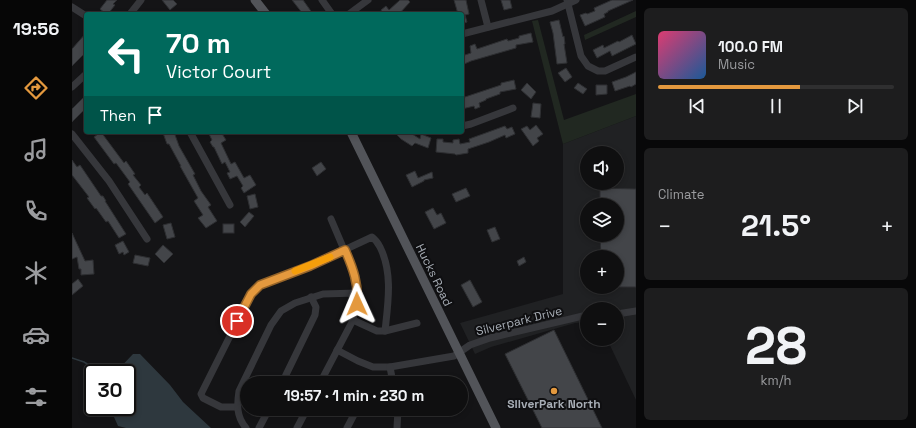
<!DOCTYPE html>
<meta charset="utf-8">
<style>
body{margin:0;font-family:"Space Grotesk",sans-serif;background:#1d1d1e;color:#f1f3f6;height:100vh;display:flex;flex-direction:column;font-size:15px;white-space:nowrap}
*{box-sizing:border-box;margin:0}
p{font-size:13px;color:#9b9c9f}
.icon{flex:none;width:22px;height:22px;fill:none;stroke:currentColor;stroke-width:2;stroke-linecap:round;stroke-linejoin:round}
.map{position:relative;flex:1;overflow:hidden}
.panel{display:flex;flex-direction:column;gap:8px;padding:8px;background:#080809;width:280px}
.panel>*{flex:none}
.top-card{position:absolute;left:12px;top:12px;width:380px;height:122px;border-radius:4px;box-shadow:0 2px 6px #0003,0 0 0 1px #2f2f30;background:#00695c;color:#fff;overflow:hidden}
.buttons{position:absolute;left:508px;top:146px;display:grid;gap:8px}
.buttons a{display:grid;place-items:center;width:44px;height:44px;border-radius:50%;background:#0f0f10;box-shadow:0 2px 6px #0003,0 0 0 1px #2f2f30;font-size:20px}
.speed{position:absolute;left:12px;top:364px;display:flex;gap:8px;font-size:20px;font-weight:700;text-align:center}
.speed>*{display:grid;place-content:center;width:52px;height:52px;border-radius:50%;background:#0f0f10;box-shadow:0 2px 6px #0003,0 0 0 1px #2f2f30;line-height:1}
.speed .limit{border:2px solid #111;border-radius:6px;background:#fff;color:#111}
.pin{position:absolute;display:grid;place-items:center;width:34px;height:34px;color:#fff;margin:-17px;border:2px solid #fff;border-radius:50%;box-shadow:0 1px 4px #0007}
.me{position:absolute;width:44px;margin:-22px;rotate:359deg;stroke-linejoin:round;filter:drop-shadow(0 0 3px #0008)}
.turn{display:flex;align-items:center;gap:14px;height:84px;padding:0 16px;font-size:18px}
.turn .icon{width:52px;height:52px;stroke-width:2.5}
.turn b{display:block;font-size:28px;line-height:34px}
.then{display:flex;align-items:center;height:38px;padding:0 16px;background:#0003;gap:8px;font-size:15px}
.big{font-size:30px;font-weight:700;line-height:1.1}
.panel .widget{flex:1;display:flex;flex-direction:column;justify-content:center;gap:6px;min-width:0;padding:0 14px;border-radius:6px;background:#1d1d1e}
.panel .dial{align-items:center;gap:0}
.dial b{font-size:52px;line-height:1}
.song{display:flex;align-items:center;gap:12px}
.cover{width:48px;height:48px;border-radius:6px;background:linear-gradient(135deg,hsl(340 70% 55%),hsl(210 70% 35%))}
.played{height:4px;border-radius:2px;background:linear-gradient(90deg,#e4993e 60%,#2f2f30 60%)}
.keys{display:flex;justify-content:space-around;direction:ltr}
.heat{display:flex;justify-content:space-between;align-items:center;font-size:22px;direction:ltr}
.trip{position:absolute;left:168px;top:376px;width:228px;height:40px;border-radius:20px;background:#0f0f10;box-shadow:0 2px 6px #0003,0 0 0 1px #2f2f30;font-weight:700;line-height:40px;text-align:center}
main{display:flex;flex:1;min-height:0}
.dock{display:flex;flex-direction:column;width:72px;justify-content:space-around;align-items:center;background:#060606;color:#9b9c9f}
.dock .icon{width:28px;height:28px}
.dock .on{color:#e4993e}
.dock b{font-size:18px;color:#f1f3f6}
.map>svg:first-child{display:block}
</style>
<main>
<nav class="dock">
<b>19:56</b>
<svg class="icon on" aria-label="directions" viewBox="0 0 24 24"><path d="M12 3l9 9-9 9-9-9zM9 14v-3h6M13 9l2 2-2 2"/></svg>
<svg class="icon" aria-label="music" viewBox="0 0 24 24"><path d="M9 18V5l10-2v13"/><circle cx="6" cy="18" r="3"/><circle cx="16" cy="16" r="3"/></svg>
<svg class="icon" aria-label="phone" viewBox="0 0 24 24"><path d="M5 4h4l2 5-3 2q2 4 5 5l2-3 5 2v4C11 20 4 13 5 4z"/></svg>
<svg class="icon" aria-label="climate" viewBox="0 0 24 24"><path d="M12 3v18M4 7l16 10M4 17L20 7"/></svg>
<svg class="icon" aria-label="car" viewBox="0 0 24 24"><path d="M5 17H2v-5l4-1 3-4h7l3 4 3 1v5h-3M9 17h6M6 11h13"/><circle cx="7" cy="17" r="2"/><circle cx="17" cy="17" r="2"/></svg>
<svg class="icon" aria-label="filters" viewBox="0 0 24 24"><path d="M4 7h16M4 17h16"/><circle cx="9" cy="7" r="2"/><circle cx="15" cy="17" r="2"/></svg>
</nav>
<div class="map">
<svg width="564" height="428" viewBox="0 0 564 428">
<rect width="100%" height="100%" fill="#141416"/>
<path fill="#202123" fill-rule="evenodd" d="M564 116V400L535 339H545V309H515V322L503 323 419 347 403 354 388 323 491 294V144ZM515 153H545V183H515ZM515 205H545V235H515ZM515 257H545V287H515Z"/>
<g fill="#212821">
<path d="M564 11V17L513 40 512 35Z"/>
<path d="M466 20 492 120 564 94V116L491 144 460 21Z"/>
</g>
<path fill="#2e383e" d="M61 354H68L98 385 111 402 139 428H54L46 426 42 417 27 407H55V373H43Z"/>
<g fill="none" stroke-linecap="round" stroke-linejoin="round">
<path stroke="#2e383e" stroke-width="1.5" d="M0 358 12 362 30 373"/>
</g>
<g fill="#434549" stroke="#2e2f32">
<path d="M35 0H45L41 4 43 5 36 14H34L28 9Z"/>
<path d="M90 0H101L105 4 98 10Z"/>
<path d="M220 0H231L241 14H231Z"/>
<path d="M328 0H336L338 2 327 14H311L309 10 314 6 317 10Z"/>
<path d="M382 0H394L397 14 393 15 395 22 390 24V14H386Z"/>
<path d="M429 0H438L440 8 432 10Z"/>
<path d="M540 0H561L536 11V12L532 14 533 17 513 26 508 15 514 13 515 14 523 11 522 8Z"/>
<path d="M487 20 491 37 492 36 493 44H492L495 63 485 64 481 33 478 22Z"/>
<path d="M14 33V52L0 66V49Z"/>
<path d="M459 33 461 42 444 45V48L399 61 390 65V56L399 53 398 46 403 44 405 49 435 39 436 41 447 38V36Z"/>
<path d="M560 35 564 44 540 56 538 51 525 58 521 50 531 45 532 48 546 41 547 42Z"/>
<path d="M494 68 500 77 493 82 486 73Z"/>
<path d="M564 72V84L559 87 558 86 543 91 540 82 554 77Z"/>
<path d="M442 80 444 89 428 92V94L414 99V100L407 103 408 107 403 109 402 106 390 109V98L429 85V83Z"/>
<path d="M455 83 464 92 459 99 449 90Z"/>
<path d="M506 83 515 89 511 94 502 88Z"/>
<path d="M524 85H535V94L524 95Z"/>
<path d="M12 97 14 100V108L0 122V109Z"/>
<path d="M461 103 469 104 468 118 459 117Z"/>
<path d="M464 125 471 134 465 138 467 141 461 146 449 129 455 126 458 130Z"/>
<path d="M433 126 435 129 440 127 443 134 434 138 433 135 417 142 396 149V153L384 155 383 154 364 152 365 139H371V142L381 143V140L387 139 388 144 398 142 397 139Z"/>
<path d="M29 132 52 163 54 161 63 174 61 175 69 185 67 187 73 195 75 193 91 217 83 223 56 184 58 182 44 163 42 164 22 137Z"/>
<path d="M94 132H102L107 146 123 174 121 175 129 191 139 205 136 207 145 221 134 228 126 218 131 215 122 201 126 198 108 166H109L97 144H95L91 133Z"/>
<path d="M141 132H149L154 140 149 143 159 164 163 162 172 178 178 175 184 185 172 193 169 188 171 186 165 176 158 179 155 173 158 172 153 162 150 164 142 147H141L138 142 140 140 137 134Z"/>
<path d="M322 132H337L348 139 349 134 359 138 356 148 343 143 340 146 329 139Z"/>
<path d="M0 160 5 167 8 165 29 196H31L34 201H33L54 234 47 238 36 221 34 222 24 208 23 209 15 198 17 197 0 175Z"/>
<path d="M249 162 254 169 245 176 240 168Z"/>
<path d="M343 171 346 178 360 172 361 178 352 180V181L340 187 334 175Z"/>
<path d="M394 188 398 196 384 202 380 194Z"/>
<path d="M528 188 564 189V287H545V257H529L528 235H545V205H528Z"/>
<path d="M183 194 186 207 178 209 175 196Z"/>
<path d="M361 208 365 215 369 213 374 223 362 229 353 212Z"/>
<path d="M177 212 182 216 173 227 168 222Z"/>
<path d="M99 223 103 237 95 239 91 225Z"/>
<rect x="151" y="224" width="11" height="9"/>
<path d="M423 227 428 239 420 242 415 230Z"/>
<path d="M0 233 13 261 21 260 22 274 9 275V269H7L5 257 0 259Z"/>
<path d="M51 241 57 252 52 255 51 252 47 254 43 245Z"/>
<path d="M91 245 101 254 92 263 83 254Z"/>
<path d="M63 255 78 258 76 266 61 263Z"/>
<path d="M452 257 454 262 447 266 445 261Z"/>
<path d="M6 279 11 286 0 295V284Z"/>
<path d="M398 280 410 302 401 307 389 285Z"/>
<path d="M482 330 530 428H470L433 354Z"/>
</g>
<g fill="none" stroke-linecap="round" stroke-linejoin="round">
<g stroke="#36373b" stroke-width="7">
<path d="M250 0 260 14"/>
<path d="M409 0 416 27"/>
<path d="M495 0 509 56 516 66 526 71H533L564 57"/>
<path d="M0 7 14 16"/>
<path d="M58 14 69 0"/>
<path d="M277 14 296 0"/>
<path d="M390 34 480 11 504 0"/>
<path d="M0 87 14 74"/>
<path d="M390 126 399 124 441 108"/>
<path d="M118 132 158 205"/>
<path d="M0 134 37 181 75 239"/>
<path d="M545 314 564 311"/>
<path d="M281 320 305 331H313L345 323"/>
<path d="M265 350 286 361 301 367H318L382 356 398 345 418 338 515 315"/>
<path d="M318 367 321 383"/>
<path d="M210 383 243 315 244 307 239 297"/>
<path d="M248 383 281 320 285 298V287L279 266 259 219"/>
<path d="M165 407H149L131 398 129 394 179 294 188 285 238 266 300 237C304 240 306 243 308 247 321 273 316 303 313 331"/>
<path d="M174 428C164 416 165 404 167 391L199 325 209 311 223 303 251 294 285 293"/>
<path d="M187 428 197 409"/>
<path d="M225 428 235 409"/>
<path d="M275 428 285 409"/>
<path d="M325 428 326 409"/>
</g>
<g stroke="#525459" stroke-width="9">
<path d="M183 0 194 14"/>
<path d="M279 132 424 428"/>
</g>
</g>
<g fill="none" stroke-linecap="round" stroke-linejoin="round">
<defs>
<path id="route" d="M165 321 179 294 188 285 238 266 273 250C281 268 287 285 285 304"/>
</defs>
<use href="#route" stroke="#946328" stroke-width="10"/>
<use href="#route" stroke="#e4993e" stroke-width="7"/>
<path stroke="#f59e0b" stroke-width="7" d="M223 271 258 257"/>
</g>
<circle fill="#e4993e" stroke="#0f0f11" stroke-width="1.5" cx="482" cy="391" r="4"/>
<g text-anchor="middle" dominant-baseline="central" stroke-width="4" stroke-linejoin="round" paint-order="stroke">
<g font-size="12" fill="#a7adb5" stroke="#0f0f11">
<text transform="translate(362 275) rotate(64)">Hucks Road</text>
<text transform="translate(447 321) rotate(-14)">Silverpark Drive</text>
</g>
<g font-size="12" font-weight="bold" fill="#a7adb5" stroke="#0f0f11">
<text x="482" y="404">SilverPark North</text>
</g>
</g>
</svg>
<div class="buttons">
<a><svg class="icon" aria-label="sound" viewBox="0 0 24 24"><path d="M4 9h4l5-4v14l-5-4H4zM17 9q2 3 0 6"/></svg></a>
<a><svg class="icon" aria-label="layers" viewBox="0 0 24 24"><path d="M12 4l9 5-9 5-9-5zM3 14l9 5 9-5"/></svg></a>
<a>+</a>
<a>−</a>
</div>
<div class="speed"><div class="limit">30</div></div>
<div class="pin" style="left:165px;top:321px;background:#d93025"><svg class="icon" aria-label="arrive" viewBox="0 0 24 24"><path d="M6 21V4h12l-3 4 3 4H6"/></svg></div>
<svg class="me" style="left:285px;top:304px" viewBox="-20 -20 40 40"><path d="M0-17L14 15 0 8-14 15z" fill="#e4993e" stroke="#fff" stroke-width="4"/></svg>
<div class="trip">19:57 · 1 min · 230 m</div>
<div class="top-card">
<div class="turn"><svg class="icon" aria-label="left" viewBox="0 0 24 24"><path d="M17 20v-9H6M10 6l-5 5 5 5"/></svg><div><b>70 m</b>Victor Court</div></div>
<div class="then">Then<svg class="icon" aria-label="arrive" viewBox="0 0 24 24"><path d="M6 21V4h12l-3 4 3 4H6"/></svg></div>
</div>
</div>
<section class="panel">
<div class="widget">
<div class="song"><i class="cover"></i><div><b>100.0 FM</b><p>Music</p></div></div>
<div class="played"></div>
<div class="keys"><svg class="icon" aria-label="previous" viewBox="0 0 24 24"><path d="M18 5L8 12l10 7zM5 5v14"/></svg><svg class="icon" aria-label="pause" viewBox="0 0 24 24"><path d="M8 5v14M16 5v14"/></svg><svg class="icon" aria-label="next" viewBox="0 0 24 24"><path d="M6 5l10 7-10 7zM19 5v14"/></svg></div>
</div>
<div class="widget"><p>Climate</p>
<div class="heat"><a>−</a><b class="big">21.5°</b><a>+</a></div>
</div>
<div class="widget dial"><b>28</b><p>km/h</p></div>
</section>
</main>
